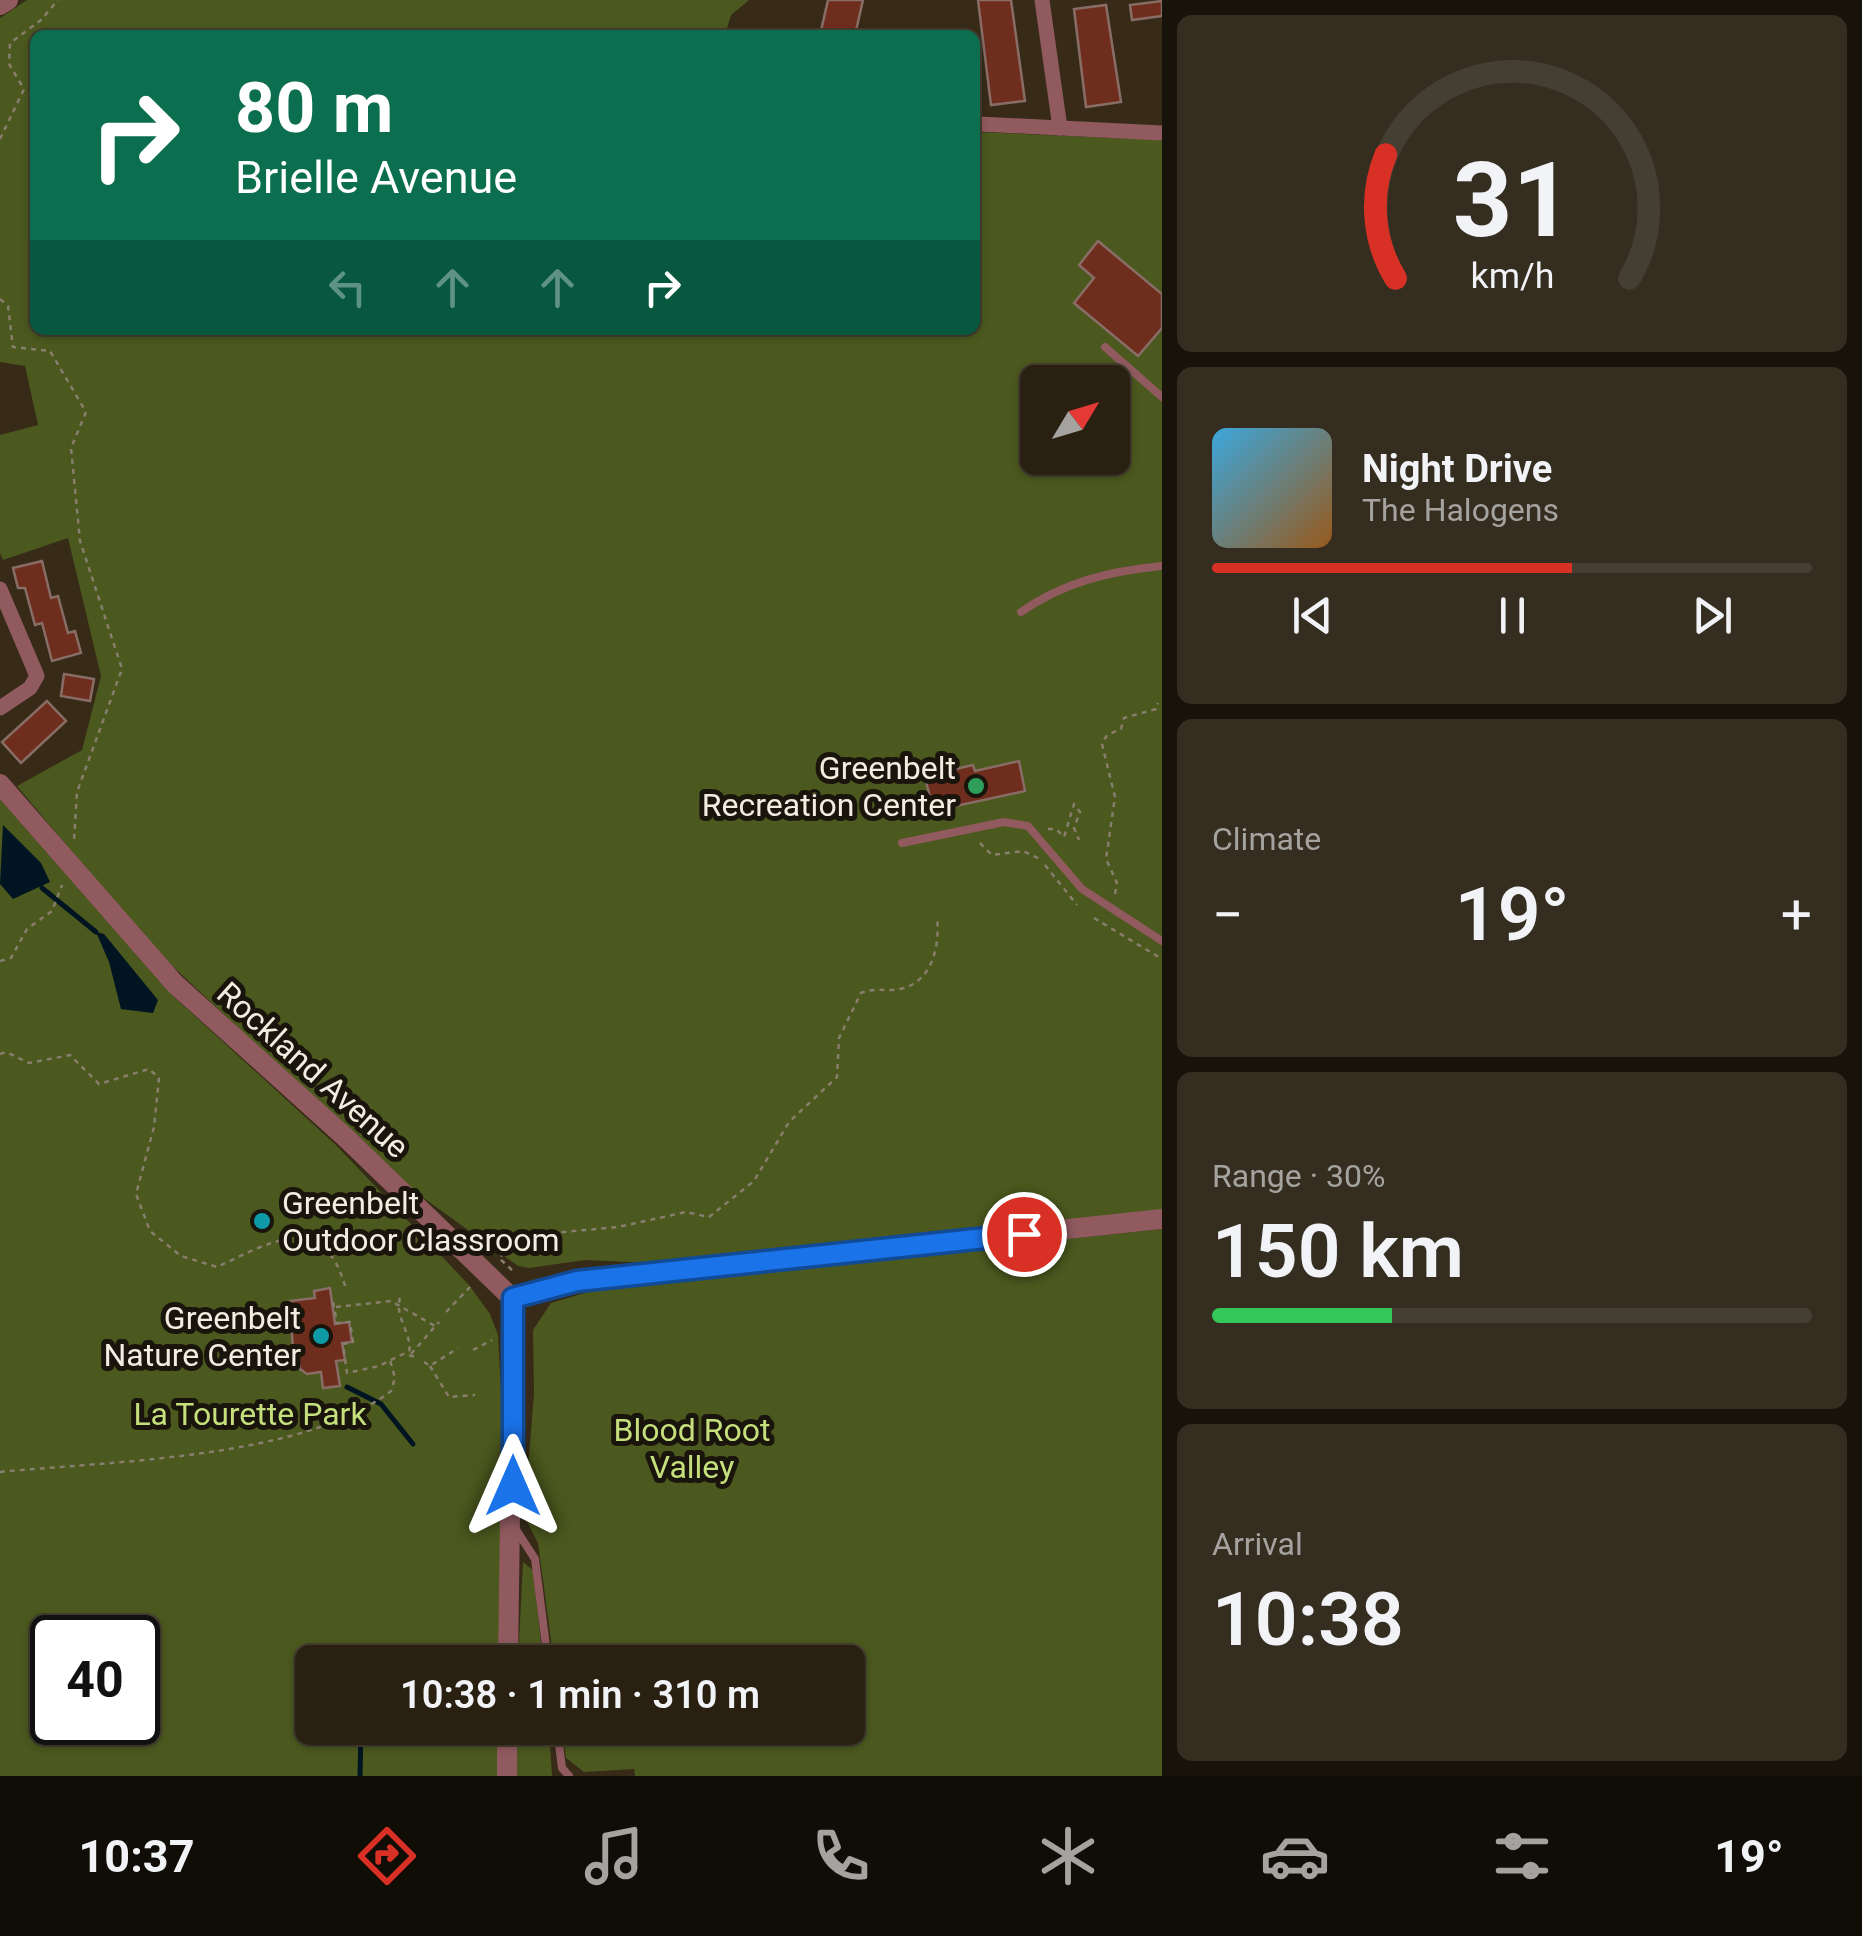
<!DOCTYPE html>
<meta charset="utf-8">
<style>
body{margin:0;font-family:Roboto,sans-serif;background:#352d20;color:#f1f3f6;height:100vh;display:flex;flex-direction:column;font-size:38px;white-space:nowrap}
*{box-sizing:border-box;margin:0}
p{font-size:32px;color:#a5a39f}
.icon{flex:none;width:55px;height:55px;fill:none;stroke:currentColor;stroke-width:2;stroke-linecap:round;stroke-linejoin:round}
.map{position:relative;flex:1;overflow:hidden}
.sheet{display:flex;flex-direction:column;gap:15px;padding:15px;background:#17120a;width:700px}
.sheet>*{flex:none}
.hud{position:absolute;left:30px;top:30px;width:950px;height:305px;border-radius:15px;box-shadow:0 2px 8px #0004,0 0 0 2px #453e32;background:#0b6e4f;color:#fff;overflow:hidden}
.needle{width:65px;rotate:52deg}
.fabs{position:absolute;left:1020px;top:365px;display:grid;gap:20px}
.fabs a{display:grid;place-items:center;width:110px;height:110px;border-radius:15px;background:#292012;box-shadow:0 2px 8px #0004,0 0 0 2px #453e32;font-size:50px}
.speed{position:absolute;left:30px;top:1615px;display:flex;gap:20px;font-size:50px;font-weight:700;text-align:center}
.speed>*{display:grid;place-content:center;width:130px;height:130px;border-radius:50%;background:#292012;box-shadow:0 2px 8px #0004,0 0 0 2px #453e32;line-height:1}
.speed .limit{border:5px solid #111;border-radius:15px;background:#fff;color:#111}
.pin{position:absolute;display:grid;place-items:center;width:85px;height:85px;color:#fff;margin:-42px;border:5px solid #fff;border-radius:50%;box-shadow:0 2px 10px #0007}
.me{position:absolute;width:110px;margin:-55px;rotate:0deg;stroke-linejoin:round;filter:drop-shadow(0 0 8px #0008)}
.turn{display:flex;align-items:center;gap:35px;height:210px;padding:0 40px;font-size:45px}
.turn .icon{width:130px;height:130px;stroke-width:2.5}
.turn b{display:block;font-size:70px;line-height:85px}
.lanes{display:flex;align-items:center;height:95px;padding:0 40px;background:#0003;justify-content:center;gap:50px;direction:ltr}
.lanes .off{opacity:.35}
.big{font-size:75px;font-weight:600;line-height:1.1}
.sheet .widget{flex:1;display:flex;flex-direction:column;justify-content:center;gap:15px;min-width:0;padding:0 35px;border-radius:15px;background:#352d20}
.sheet .dial{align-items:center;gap:0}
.dial svg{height:260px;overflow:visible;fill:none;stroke:#453e32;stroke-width:7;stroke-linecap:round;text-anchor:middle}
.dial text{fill:#f1f3f6;stroke:none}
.song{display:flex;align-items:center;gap:30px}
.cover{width:120px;height:120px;border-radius:15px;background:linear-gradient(135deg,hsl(200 70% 55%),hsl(30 70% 35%))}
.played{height:10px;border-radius:5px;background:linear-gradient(90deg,#d93025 60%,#453e32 60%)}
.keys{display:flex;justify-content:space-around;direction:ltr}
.heat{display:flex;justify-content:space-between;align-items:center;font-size:55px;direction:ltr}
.charge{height:15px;border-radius:8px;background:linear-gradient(90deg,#34c759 30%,#453e32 0)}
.trip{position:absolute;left:295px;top:1645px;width:570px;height:100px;border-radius:15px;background:#292012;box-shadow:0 2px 8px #0004,0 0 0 2px #453e32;font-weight:600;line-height:100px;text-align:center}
.tabs{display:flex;height:160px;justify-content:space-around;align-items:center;background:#100d07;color:#a5a39f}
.tabs .icon{width:70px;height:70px}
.tabs .active{color:#d93025}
.tabs b{font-size:45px;color:#f1f3f6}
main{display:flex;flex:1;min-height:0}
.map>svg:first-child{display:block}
</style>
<main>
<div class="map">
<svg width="1162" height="1776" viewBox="0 0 1162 1776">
<rect width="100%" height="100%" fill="#372b18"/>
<g fill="#4b581e" fill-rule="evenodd">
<path d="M27 0H749L731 15 725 35H35V330H975V132L1162 140V1210L650 1263 585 1260 529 1268 518 1266 407 1186 151 946 17 786 82 750 101 676 68 538 3 560 0 553V435L38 425 25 366 0 362V18ZM1038 382H1112V458H1038Z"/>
<path d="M0 799 173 996 337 1146 469 1285 490 1314 498 1335 502 1412 499 1662H312V1728H498L499 1776H0ZM52 1638H138V1722H52Z"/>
<path d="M1162 1229V1776H635L634 1769 584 1772 566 1758 562 1728H848V1662H554L538 1543 524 1516 534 1393 533 1330 551 1303 605 1287Z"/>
<path d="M523 1562 533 1570 543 1662H518Z"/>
<path d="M517 1728H549L552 1776H517Z"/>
</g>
<g fill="#001421">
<path d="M3 825 41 863 50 882 13 899 0 884Z"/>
<path d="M96 932 104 934 158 1000 153 1013 121 1009 109 962Z"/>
</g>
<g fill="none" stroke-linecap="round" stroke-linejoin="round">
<g stroke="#001421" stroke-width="5">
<path d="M42 888 96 932"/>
<path d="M347 1387 381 1404 413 1444"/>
<path d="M360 1776 361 1728"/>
</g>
</g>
<g fill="#6f2d1d" stroke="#886d66" stroke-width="2.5">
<path d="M828 0H863L855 35H820Z"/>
<path d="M978 0H1011L1025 101 991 105Z"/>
<path d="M1162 1V16L1132 20 1130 5Z"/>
<path d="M1106 5 1121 102 1086 107 1074 9Z"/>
<path d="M1098 241 1162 294V328L1138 356 1074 303 1094 278 1079 265Z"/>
<path d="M42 561 51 598 58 596 68 633 75 631 81 653 52 661 42 623 35 625 25 588H18L13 568Z"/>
<path d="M64 674 94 679 90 701 61 696Z"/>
<path d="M47 701 66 721 21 763 2 742Z"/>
<path d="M1019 761 1025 791 933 811 926 781 952 776 951 770 973 765 975 771Z"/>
<path d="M330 1288 335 1324 349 1322 352 1342 342 1343 345 1360 336 1361 340 1386 323 1388 321 1372 307 1374 300 1369 297 1351H293L290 1301 315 1298 314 1291Z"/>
</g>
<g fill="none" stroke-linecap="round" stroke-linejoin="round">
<g stroke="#887e6e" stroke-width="2.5" stroke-dasharray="5 5" stroke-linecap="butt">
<path d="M0 139 24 89 9 64 10 43 41 20 58 0"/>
<path d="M0 299 8 306 13 347 50 351 86 412 71 448 80 541 122 669 77 792 74 840"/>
<path d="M1048 829H1056L1064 837 1074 804 1080 812 1074 828 1079 840"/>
<path d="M980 843 992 855 1023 851 1040 859"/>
<path d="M1045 865 1077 905"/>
<path d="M1115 894 1117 883 1106 859 1115 797 1102 744 1107 735 1121 729 1124 718 1156 709 1158 703"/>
<path d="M1094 918 1162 959"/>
<path d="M0 961 11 958 27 929 52 911 62 885"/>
<path d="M0 1054 6 1052 29 1063 70 1055 99 1084 149 1069 159 1078 154 1127 136 1194 150 1231 181 1256 217 1267C267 1244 323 1208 345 1286"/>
<path d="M512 1270 499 1258 519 1236 618 1227 686 1212 709 1217 754 1181 789 1122 837 1077 839 1038 861 993C876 987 886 992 900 989 933 982 940 945 937 917"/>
<path d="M400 1298C394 1317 413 1334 409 1354"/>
<path d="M333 1302 337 1323 350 1322 353 1342 343 1344 347 1373 379 1366 403 1354 416 1357"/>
<path d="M336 1307 391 1301 435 1326"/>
<path d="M446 1312 470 1287"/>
<path d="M473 1350 492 1340"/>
<path d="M411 1354 439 1322"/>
<path d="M424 1362 430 1366 458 1348"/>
<path d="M430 1366 449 1397 475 1395"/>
<path d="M0 1472C111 1461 303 1459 391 1391L395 1378 390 1360"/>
</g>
<g stroke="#905a5f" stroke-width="8">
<path d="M1105 347 1162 397"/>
<path d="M1021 612C1064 582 1110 571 1162 566"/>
<path d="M902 843 1004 822 1028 826 1082 889 1162 941"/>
<path d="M515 1528 535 1559 548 1662"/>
<path d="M557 1728 562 1768 569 1776"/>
</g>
<g stroke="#905a5f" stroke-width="15">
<path d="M1042 0 1060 128"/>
<path d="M979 124 1162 133"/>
<path d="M0 589 37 676 30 688 0 708"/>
</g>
<g stroke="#905a5f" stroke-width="20">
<path d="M0 5 8 0"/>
<path d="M0 784 175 984 345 1137 513 1299 508 1662"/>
<path d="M513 1299 577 1281 1162 1219"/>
<path d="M507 1728V1776"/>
</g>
</g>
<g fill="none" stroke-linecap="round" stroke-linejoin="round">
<defs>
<path id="route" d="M513 1486V1298L577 1281 1024 1234"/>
</defs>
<use href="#route" stroke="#114b97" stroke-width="25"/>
<use href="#route" stroke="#1a73e8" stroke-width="18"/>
</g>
<circle fill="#2e9e5b" stroke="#1a150c" stroke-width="4" cx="976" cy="786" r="10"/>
<g fill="#0f9aa8" stroke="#1a150c" stroke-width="4">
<circle cx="262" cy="1221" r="10"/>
<circle cx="321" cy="1336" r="10"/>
</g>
<g text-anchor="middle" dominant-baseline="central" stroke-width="10" stroke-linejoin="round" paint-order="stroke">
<g font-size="32" fill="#f3ece0" stroke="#1a150c" text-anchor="end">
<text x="956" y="768">Greenbelt<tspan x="956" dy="37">Recreation Center</tspan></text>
<text x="282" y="1203" text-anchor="start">Greenbelt<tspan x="282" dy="37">Outdoor Classroom</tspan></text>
<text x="301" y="1318">Greenbelt<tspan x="301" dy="37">Nature Center</tspan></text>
</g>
<g font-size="32" fill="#f3ece0" stroke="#1a150c">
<text transform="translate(313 1070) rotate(42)">Rockland Avenue</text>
</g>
<g font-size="32" fill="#c5df7c" stroke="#1a150c">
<text x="250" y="1414">La Tourette Park</text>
<text x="692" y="1430">Blood Root<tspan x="692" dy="37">Valley</tspan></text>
</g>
</g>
</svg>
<div class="fabs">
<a><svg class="needle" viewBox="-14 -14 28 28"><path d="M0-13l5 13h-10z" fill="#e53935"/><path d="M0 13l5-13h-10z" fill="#a5a39f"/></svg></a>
</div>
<div class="speed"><div class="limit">40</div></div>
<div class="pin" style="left:1024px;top:1234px;background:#d93025"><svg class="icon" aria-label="arrive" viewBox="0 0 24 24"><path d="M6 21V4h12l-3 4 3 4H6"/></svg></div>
<svg class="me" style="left:513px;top:1486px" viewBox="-20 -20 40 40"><path d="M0-17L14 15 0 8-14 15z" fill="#1a73e8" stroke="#fff" stroke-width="4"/></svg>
<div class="trip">10:38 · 1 min · 310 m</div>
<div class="hud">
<div class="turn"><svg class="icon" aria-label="right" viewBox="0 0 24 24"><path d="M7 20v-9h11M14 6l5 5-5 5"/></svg><div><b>80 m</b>Brielle Avenue</div></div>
<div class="lanes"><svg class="icon off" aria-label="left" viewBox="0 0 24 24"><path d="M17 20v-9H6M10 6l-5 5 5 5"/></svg><svg class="icon off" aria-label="ahead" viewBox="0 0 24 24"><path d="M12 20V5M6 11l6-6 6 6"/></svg><svg class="icon off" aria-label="ahead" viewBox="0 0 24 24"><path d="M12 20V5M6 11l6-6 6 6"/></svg><svg class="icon" aria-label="right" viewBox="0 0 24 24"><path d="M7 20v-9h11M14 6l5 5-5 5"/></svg></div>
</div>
</div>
<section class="sheet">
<div class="widget dial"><svg viewBox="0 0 100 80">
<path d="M14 69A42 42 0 1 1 86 69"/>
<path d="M14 69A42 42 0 0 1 11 31" stroke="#d93025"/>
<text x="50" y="56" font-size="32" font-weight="700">31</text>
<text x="50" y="72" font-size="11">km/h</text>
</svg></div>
<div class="widget">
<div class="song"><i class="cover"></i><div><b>Night Drive</b><p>The Halogens</p></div></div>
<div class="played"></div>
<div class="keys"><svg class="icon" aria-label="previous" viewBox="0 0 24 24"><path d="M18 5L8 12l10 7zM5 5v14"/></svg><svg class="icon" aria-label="pause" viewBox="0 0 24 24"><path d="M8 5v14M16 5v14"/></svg><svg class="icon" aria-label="next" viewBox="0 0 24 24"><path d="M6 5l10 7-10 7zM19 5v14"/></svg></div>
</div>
<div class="widget"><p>Climate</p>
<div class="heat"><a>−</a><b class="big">19°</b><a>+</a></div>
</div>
<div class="widget"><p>Range · 30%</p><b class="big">150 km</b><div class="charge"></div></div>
<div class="widget"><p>Arrival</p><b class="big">10:38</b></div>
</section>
</main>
<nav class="tabs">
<b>10:37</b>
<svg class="icon active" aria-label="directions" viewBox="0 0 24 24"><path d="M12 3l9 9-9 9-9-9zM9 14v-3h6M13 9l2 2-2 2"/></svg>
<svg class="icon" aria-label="music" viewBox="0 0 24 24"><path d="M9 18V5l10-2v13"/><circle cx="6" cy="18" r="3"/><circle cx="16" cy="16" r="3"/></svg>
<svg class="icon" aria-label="phone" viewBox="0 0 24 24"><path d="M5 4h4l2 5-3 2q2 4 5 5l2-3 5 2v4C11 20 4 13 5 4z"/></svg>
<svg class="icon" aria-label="climate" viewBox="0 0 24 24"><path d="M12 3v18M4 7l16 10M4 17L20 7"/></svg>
<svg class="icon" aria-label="car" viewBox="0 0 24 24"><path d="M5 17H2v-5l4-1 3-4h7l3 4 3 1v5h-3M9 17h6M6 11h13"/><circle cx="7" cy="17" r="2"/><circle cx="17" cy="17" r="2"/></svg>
<svg class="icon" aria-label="filters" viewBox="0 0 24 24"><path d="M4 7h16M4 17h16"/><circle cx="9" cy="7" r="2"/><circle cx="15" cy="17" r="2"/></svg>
<b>19°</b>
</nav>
